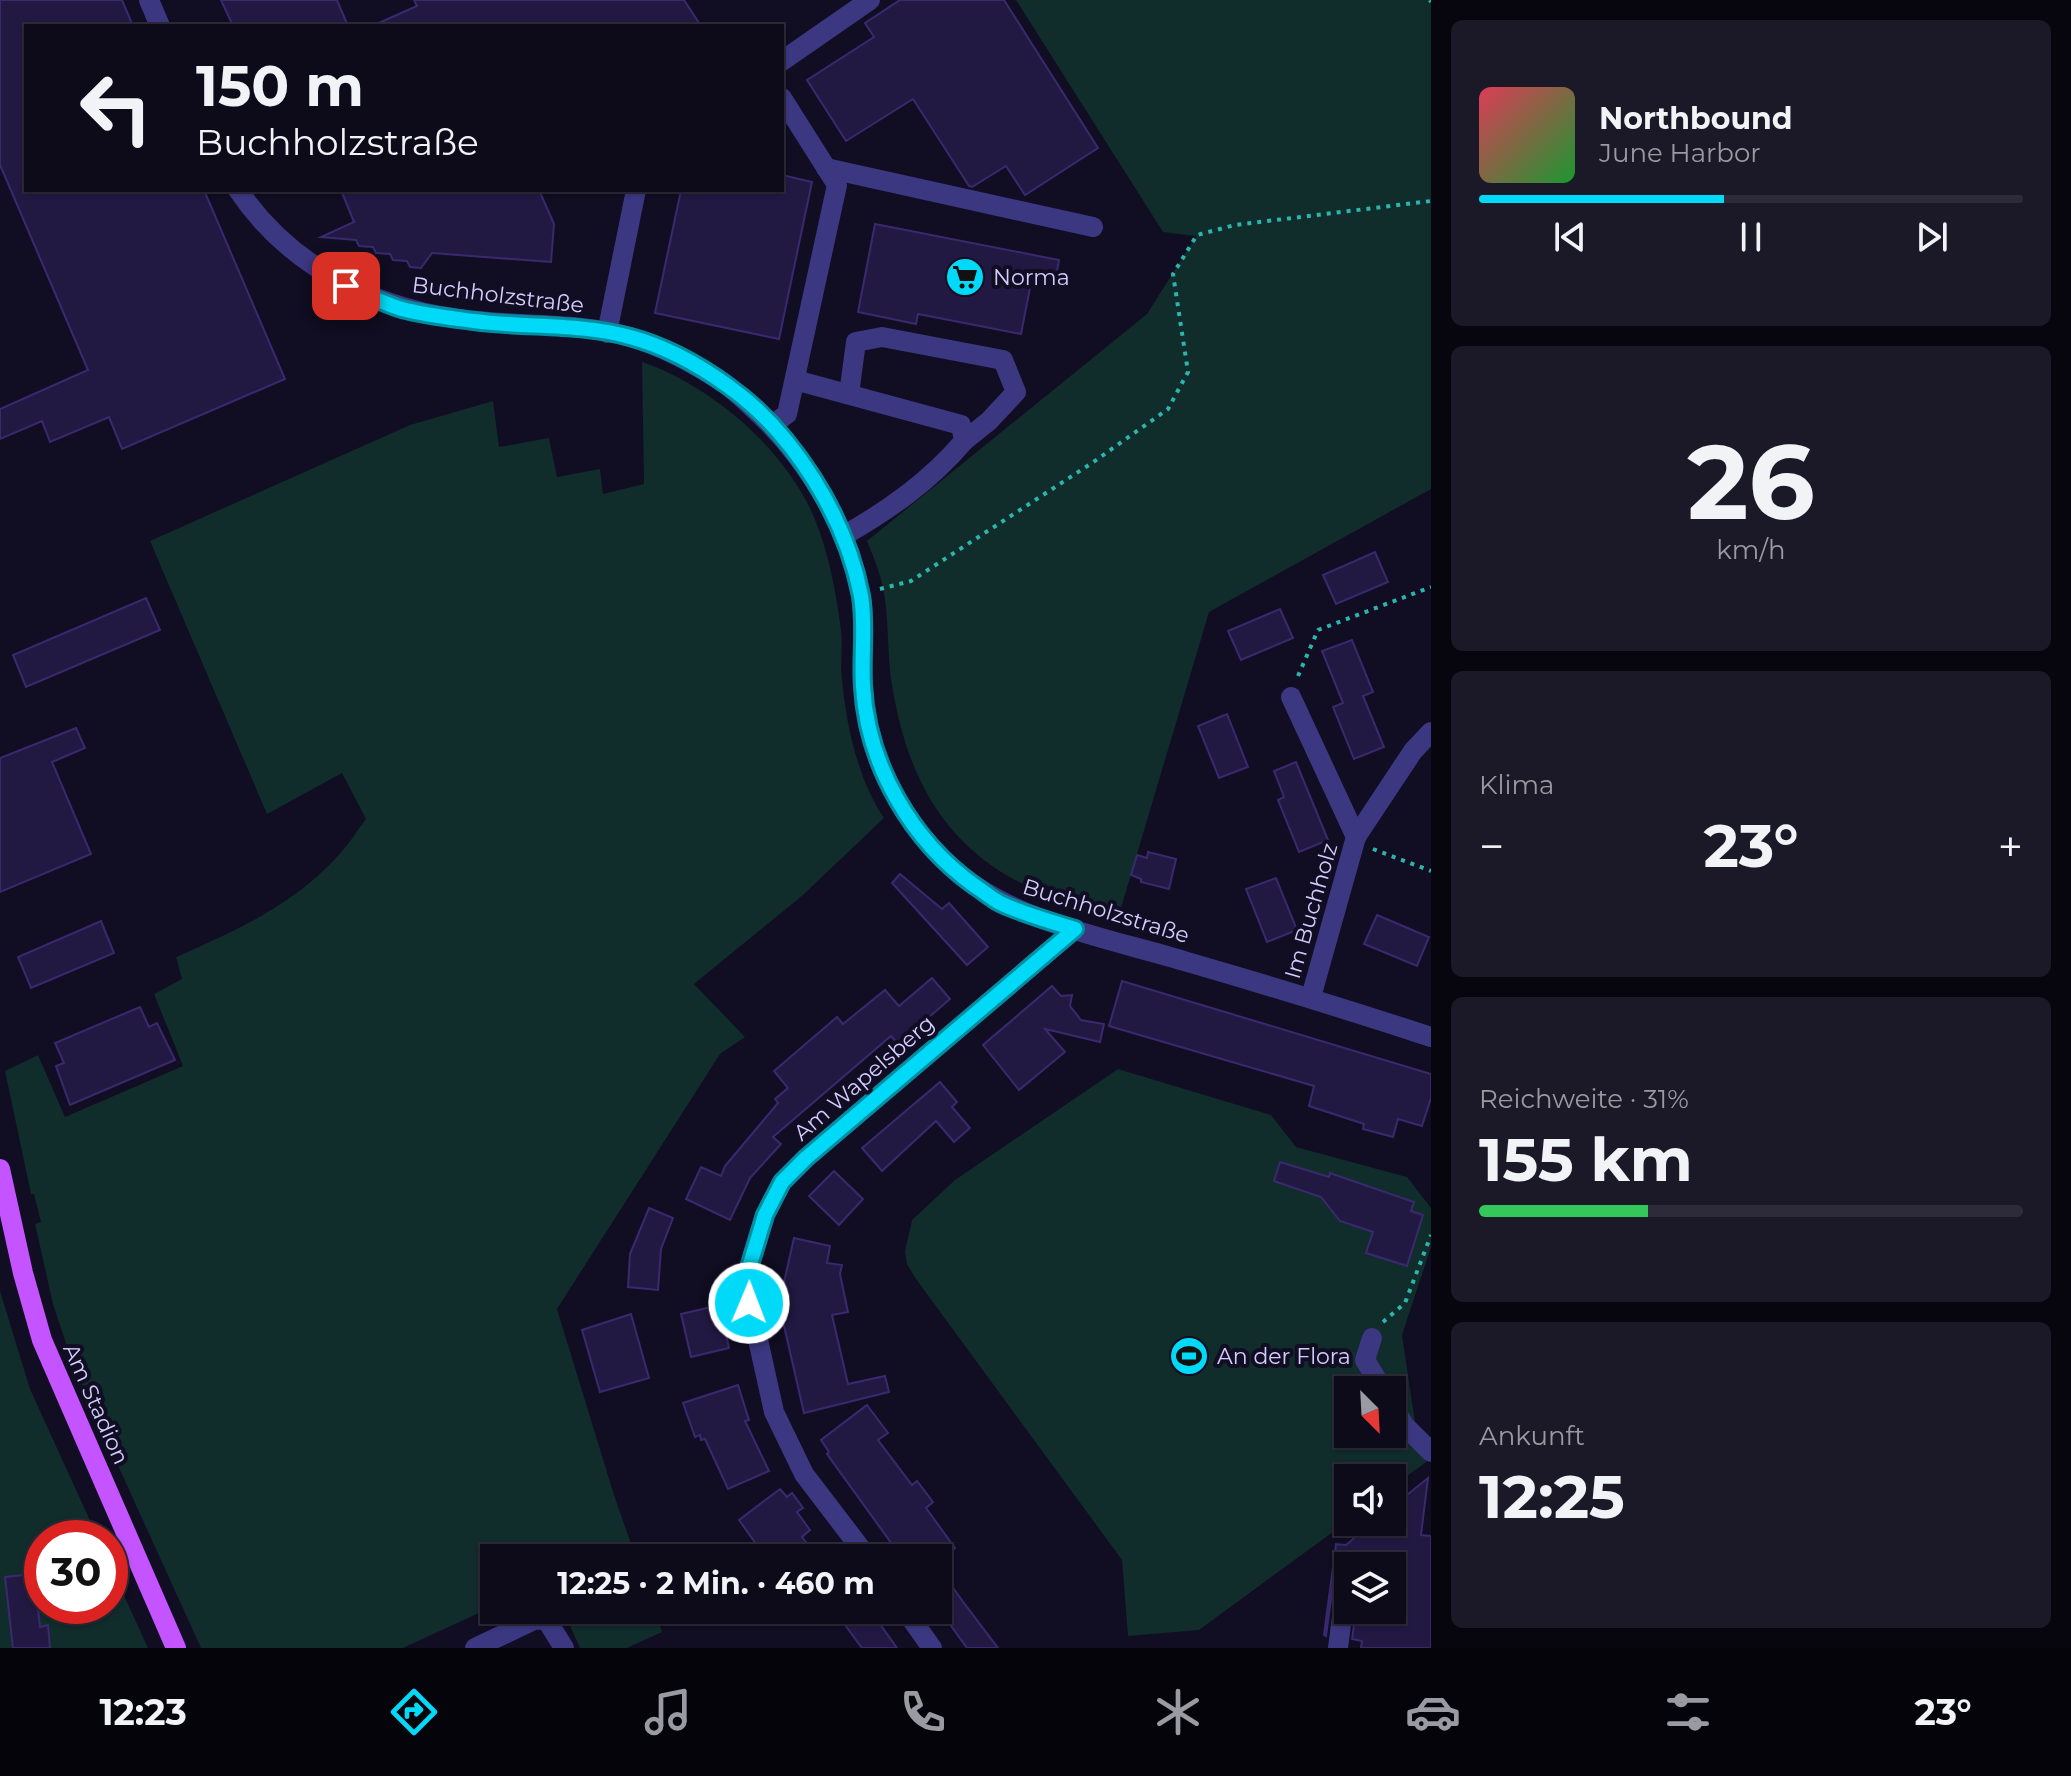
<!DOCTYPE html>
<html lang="de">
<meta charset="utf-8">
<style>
body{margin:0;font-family:Montserrat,sans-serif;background:#1b1827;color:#f1f3f6;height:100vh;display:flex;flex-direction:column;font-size:30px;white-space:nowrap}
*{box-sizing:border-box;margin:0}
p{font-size:26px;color:#9a9aa2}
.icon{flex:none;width:44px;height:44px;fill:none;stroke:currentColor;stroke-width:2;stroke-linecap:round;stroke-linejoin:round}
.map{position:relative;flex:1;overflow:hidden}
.side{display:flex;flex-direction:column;gap:20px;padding:20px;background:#07060e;width:640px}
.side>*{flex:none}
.top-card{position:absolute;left:24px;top:24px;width:760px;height:168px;border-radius:0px;box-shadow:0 2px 6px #0004,0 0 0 2px #2d2b39;background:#0d0a1a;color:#f1f3f6;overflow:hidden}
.needle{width:52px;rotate:156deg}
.buttons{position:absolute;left:1334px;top:1376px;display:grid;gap:16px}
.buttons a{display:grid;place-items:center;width:72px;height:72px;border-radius:0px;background:#0d0a1a;box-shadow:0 2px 6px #0004,0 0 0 2px #2d2b39;font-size:40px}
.speed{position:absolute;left:24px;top:1520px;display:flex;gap:16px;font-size:40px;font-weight:700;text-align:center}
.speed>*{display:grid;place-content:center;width:104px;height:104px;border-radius:50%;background:#0d0a1a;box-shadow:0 2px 6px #0004,0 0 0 2px #2d2b39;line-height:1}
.speed .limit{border:12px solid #d22;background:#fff;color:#111}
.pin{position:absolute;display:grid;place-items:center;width:68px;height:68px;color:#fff;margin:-34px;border-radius:16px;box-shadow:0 4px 12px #0006}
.me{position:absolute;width:88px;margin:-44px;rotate:1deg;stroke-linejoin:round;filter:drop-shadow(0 0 6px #0008)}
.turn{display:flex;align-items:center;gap:28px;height:168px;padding:0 40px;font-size:36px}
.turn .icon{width:104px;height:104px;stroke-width:2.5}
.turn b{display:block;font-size:56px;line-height:68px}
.big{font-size:60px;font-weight:700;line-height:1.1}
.side .widget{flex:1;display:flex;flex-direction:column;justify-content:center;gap:12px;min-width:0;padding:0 28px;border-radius:12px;background:#1b1827}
.side .dial{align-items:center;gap:0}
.dial b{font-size:104px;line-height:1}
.song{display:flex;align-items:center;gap:24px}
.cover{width:96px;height:96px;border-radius:12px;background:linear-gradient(135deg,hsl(350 70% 55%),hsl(130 70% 35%))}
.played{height:8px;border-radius:4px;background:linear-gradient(90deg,#00daf8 45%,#2d2b39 45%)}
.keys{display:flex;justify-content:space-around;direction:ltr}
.heat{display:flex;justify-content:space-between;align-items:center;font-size:44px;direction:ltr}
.charge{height:12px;border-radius:6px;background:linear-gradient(90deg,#34c759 31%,#2d2b39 0)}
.trip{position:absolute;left:480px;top:1544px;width:472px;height:80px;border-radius:0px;background:#0d0a1a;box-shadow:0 2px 6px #0004,0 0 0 2px #2d2b39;font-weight:700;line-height:80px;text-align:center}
.menu{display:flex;height:128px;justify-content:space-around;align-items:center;background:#05040a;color:#9a9aa2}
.menu .icon{width:56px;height:56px}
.menu .current{color:#00daf8}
.menu b{font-size:36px;color:#f1f3f6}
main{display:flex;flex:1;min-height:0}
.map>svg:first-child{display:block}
</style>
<main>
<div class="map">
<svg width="1431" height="1648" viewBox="0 0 1431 1648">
<rect width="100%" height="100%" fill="#110d22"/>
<g fill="#102c2b" fill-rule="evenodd">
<path d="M1016 0H1431V489L1209 612 1118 918C1073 904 1022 890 984 860 925 814 902 750 891 679 887 649 889 618 883 588 880 572 873 556 867 541L1147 314 1196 236 1163 232Z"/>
<path d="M642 362C711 385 786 450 814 517 829 553 836 592 841 630 843 646 840 663 842 679 846 724 858 780 884 818L803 895 694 984 745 1037 720 1054 557 1309 614 1495 636 1558H494V1606L403 1648H201L75 1371 53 1304 35 1224 41 1222 34 1194H31L5 1071 38 1055 65 1117 183 1066 154 994 182 979 176 957C234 932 292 905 335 859 347 847 356 832 366 819L342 773 267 814 150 541 410 425 493 401 499 447 549 438 557 477 600 469 603 494 644 484Z"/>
<path d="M1118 1069 1271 1115 1296 1147 1407 1177 1431 1208V1247L1402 1335 1415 1422 1429 1460 1392 1487V1478H1348V1521L1199 1630 1128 1636 1122 1560 916 1279 907 1264 905 1251 912 1220 955 1180ZM1348 1390H1392V1434H1348Z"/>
<path d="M0 1291 30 1389 98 1538H42V1606H110V1565L148 1648H0Z"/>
<path d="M563 1610H655L662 1632 627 1648H580Z"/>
</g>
<g fill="#221943" stroke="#392a6f" stroke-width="2">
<path d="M0 0H122L133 26H26V190H204L285 379 122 449 109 417 50 442 42 421 0 439V409L88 370 0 165Z"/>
<path d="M221 0H337L348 26H233Z"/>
<path d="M414 0H684L701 26H372L417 6Z"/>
<path d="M900 0H1004L1098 148 1025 195 1006 166 972 187 969 186 913 99 846 141 807 80 874 37 865 23Z"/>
<path d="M782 175 812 182 779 339 655 313 681 190H782Z"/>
<path d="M341 190H539L554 224 551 262 432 253 421 268 410 267 407 261 393 260 390 254 376 253 373 247 359 246 356 240 321 237 354 222Z"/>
<path d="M875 224 1059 260 1055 283 1032 278 1021 334 918 314 916 324 858 312Z"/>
<path d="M1375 552 1388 582 1336 604 1323 575Z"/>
<path d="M146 598 160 630 26 687 13 655Z"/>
<path d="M1280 609 1293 638 1241 660 1228 631Z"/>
<path d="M1352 640 1373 692 1363 696 1384 747 1354 759 1333 707 1343 703 1322 651Z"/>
<path d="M1227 714 1248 767 1219 778 1198 726Z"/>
<path d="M76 728 85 748 52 762 91 854 0 892V758Z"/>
<path d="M1296 762 1328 840 1299 852 1278 800 1284 797 1274 771Z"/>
<path d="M1148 852 1176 859 1169 889 1141 882V879L1131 875 1137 855 1147 858Z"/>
<path d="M900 874 942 909 949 903 988 947 967 965 892 883Z"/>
<path d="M1276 878 1297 930 1267 942 1246 889Z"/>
<path d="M1377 915 1429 937 1417 966 1364 944Z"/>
<path d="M101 921 114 953 31 988 18 957Z"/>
<path d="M932 978 950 999 898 1044 891 1036 773 1137 781 1144 750 1178 730 1220 686 1199 701 1167 721 1176 725 1166 778 1103 775 1099 788 1088 774 1071 837 1017 843 1024 885 990 899 1006Z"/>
<path d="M1122 981 1431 1074V1098L1422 1126 1398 1119 1393 1137 1363 1129 1364 1124 1309 1106 1314 1086 1109 1026Z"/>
<path d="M1052 986 1061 996 1072 995 1070 1006 1081 1020 1104 1024 1100 1042 1045 1029 1065 1052 1019 1090 983 1045Z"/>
<path d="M140 1007 149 1027 157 1023 175 1060 70 1105 56 1066 64 1063 55 1043Z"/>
<path d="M940 1082 957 1102 952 1107 970 1128 954 1142 936 1121 882 1171 862 1148Z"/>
<path d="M1280 1162 1329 1177 1330 1173 1414 1202 1411 1211 1423 1215 1407 1266 1366 1253 1373 1232 1340 1221 1321 1197 1274 1181Z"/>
<path d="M834 1171 863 1199 839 1225 809 1196Z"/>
<path d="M649 1208 673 1218 661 1249 658 1290 628 1287 630 1254Z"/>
<path d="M794 1238 830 1246 827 1263 842 1265 840 1274 848 1312 832 1315 848 1384 885 1376 889 1392 804 1413 779 1304Z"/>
<path d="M720 1305 729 1348 691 1357 681 1314Z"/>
<path d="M631 1314 649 1378 600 1392 582 1330Z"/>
<path d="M738 1385 749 1420 745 1421 769 1471 728 1489 705 1439 701 1440 700 1435 695 1437 683 1403Z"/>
<path d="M867 1405 888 1433 878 1440 912 1485 917 1481 933 1502 926 1508 955 1548 942 1558H902L827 1454 829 1452 821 1440Z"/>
<path d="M1428 1478 1421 1535 1431 1536V1648H1361L1362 1641 1352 1639 1356 1610H1392V1566H1360L1349 1558 1338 1563 1335 1569 1326 1636 1324 1635 1336 1544 1346 1545 1373 1522H1392V1507Z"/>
<path d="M780 1489 787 1497 792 1493 803 1508 797 1512 810 1530 802 1537 818 1558H766L739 1520Z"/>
<path d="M938 1567 964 1603 998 1648H967L938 1608Z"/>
<path d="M34 1574 40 1627 48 1625 50 1648H13L5 1577Z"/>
<path d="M834 1610H870L897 1648H862Z"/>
</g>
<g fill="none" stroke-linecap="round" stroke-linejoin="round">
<g stroke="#2cb5af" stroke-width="4" stroke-dasharray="4 6" stroke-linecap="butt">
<path d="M1430 0 1431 2"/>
<path d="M880 589 911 581 1092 463 1168 409 1188 372 1173 274 1197 235 1235 225 1431 201"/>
<path d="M1298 676 1318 630 1431 587"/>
<path d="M1373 849 1431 871"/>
<path d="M1383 1322 1405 1303 1431 1235"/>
</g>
<g stroke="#3b3781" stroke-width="20">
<path d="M149 0 160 26"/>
<path d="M782 61 870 0"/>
<path d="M826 168 1093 227"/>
<path d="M238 190C293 271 382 312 477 321 527 326 582 323 630 337 663 346 696 365 724 383 735 391 745 401 755 410 808 459 847 524 861 596 866 626 861 655 863 685 866 756 905 829 959 874 1019 923 1111 939 1184 961 1267 985 1349 1010 1431 1037"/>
<path d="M607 333 636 190"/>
<path d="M795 380 961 425 964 441C930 481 889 510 843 536"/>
<path d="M849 394 856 342 882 337 1003 360 1016 392 989 421 964 441"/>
<path d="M772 425 787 414 837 185 782 98"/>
<path d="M1291 697 1356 837"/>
<path d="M1311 997 1356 837 1413 751 1431 732"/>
<path d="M1372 1338 1365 1360 1383 1390"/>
<path d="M1392 1404 1404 1425 1431 1452"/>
<path d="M868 1558 804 1474 774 1412 745 1281 765 1215 782 1182 806 1158 1075 929"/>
<path d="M905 1610 932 1648"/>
<path d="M475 1648 534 1620 546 1619 564 1648"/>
<path d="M1338 1648 1348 1571"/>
</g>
<path stroke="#c354ff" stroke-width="20" d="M0 1169 23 1273 42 1340 176 1648"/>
</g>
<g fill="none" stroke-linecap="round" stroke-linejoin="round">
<defs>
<path id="route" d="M346 286C364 294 383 303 402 309 424 315 451 318 474 321 525 328 580 323 630 337 664 346 699 365 728 386 793 432 846 517 861 596 866 626 861 656 863 686 867 765 912 841 975 886 983 891 992 899 1000 903 1023 914 1050 921 1075 929L806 1158 782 1182 765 1215 745 1281 749 1303"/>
</defs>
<use href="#route" stroke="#008ea1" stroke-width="20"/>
<use href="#route" stroke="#00daf8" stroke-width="14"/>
</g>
<defs>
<symbol id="supermarket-disc" viewBox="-11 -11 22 22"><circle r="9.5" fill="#00daf8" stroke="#110d22"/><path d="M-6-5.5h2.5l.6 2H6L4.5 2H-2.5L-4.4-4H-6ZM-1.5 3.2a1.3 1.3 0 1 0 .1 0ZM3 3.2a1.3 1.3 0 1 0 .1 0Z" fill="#111"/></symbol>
<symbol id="stadium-disc" viewBox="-11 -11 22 22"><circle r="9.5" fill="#00daf8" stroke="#110d22"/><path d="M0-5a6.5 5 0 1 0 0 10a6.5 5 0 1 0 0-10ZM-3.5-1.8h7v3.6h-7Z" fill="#111"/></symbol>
</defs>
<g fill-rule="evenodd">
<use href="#supermarket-disc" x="943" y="255" width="44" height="44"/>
<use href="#stadium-disc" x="1167" y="1334" width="44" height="44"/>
</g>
<g text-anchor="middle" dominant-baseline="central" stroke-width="8" stroke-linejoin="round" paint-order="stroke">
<g font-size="22" fill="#d4cdff" stroke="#110d22" text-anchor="start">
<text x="993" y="277">Norma</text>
<text x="1217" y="1356">An der Flora</text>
</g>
<g font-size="22" fill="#d4cdff" stroke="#110d22">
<text transform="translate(498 295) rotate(7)">Buchholzstraße</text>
<text transform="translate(1106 911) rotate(17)">Buchholzstraße</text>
<text transform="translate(1311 911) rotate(-74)">Im Buchholz</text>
<text transform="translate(864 1078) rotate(-41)">Am Wapelsberg</text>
<text transform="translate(96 1404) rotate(66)">Am Stadion</text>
</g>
</g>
</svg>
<div class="buttons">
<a><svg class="needle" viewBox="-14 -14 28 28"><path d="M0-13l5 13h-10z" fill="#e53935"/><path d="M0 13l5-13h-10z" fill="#9a9aa2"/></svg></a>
<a><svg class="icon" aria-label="sound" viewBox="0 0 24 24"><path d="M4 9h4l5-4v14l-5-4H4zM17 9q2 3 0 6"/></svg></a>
<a><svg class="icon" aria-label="layers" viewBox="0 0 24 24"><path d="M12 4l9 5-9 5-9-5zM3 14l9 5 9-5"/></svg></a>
</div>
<div class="speed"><div class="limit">30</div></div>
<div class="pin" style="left:346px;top:286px;background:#d93025"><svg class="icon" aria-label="arrive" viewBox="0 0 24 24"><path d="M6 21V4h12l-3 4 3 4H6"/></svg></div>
<svg class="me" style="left:749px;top:1303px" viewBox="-20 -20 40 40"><circle r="17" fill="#00daf8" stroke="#fff" stroke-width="3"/><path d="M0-11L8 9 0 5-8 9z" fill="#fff"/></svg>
<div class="trip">12:25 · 2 Min. · 460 m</div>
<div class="top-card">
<div class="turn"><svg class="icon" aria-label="left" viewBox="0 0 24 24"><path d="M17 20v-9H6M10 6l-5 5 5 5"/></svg><div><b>150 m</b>Buchholzstraße</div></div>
</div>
</div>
<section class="side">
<div class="widget">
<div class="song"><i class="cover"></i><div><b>Northbound</b><p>June Harbor</p></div></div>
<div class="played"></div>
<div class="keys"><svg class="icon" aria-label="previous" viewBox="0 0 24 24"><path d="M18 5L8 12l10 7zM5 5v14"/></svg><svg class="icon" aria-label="pause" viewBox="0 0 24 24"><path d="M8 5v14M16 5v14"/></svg><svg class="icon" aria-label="next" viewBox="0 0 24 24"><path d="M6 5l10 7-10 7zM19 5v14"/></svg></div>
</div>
<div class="widget dial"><b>26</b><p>km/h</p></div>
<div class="widget"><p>Klima</p>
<div class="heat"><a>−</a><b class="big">23°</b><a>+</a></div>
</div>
<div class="widget"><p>Reichweite · 31%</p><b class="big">155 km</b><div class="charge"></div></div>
<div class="widget"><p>Ankunft</p><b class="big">12:25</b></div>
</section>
</main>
<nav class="menu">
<b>12:23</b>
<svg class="icon current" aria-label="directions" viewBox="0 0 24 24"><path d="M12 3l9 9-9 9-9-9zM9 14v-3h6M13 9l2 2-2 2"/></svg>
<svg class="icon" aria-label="music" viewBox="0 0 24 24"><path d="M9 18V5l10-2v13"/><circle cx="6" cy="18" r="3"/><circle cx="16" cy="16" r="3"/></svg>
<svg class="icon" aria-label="phone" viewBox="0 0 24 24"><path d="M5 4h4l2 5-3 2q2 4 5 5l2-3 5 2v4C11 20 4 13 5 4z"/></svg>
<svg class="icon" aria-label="climate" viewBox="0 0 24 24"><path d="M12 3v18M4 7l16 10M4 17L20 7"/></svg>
<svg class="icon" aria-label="car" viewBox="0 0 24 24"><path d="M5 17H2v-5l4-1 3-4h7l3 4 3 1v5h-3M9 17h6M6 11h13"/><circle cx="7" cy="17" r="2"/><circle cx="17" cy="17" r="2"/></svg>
<svg class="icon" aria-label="filters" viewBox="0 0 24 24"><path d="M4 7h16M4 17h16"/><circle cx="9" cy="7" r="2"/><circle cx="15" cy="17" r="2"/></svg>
<b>23°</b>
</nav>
